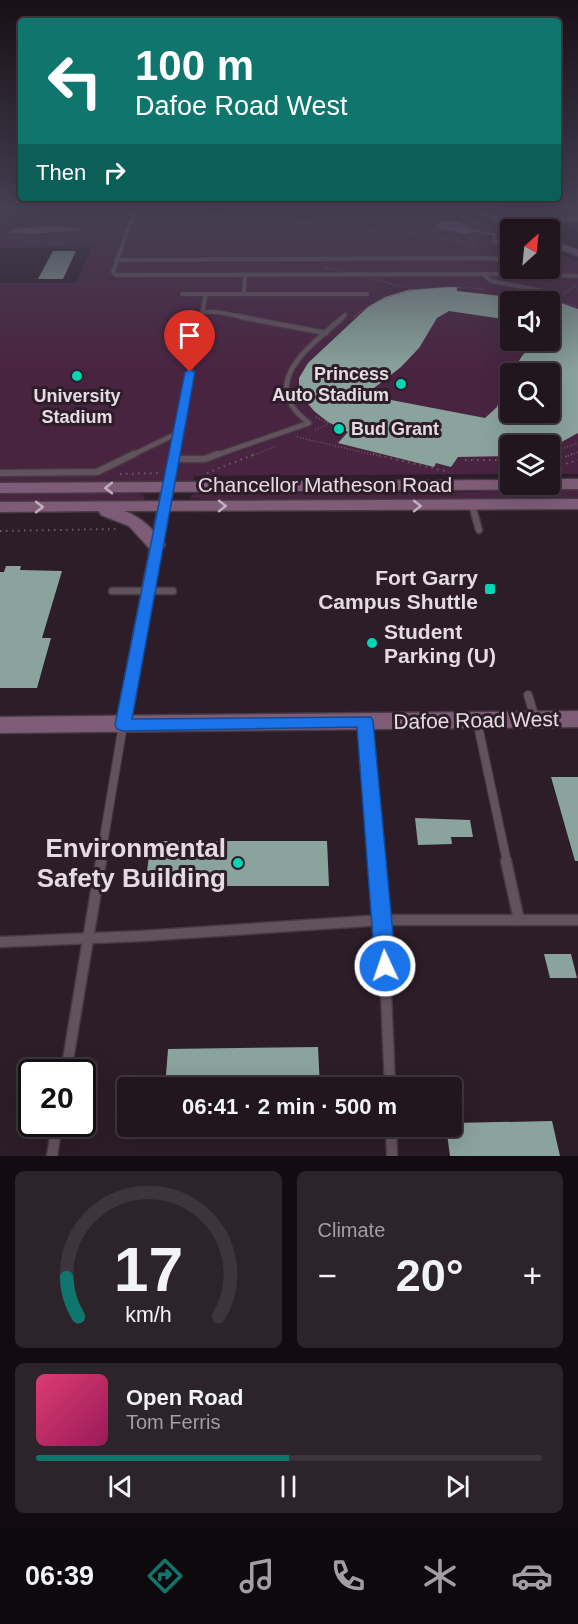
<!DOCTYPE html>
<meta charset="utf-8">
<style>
body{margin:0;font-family:Helvetica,sans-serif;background:#2d232b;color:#f1f3f6;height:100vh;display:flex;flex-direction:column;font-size:22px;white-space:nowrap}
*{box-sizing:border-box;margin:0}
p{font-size:20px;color:#a29fa4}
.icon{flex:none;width:33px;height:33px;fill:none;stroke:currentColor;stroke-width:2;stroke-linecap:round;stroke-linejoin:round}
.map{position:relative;height:1156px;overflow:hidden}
.details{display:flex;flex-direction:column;gap:15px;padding:15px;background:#120c10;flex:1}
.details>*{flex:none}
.top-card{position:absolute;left:18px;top:18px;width:543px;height:183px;border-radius:6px;box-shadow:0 6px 24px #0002,0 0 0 2px #3e353c;background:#0f766e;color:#fff;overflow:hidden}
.needle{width:39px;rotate:27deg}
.tools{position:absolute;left:500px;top:219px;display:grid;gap:12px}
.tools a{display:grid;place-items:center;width:60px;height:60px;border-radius:6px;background:#21161e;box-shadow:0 6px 24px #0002,0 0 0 2px #3e353c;font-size:30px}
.speed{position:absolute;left:18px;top:1059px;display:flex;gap:12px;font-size:30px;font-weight:700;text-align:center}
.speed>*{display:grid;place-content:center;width:78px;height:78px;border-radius:50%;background:#21161e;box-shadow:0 6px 24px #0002,0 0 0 2px #3e353c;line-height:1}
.speed .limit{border:3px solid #111;border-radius:9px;background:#fff;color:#111}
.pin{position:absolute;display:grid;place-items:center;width:51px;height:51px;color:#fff;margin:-62px -26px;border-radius:50% 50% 50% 0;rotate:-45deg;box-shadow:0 0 6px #0007}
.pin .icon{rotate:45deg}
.me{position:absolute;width:66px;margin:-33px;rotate:357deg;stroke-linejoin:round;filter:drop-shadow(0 0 4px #0008)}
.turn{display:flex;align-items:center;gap:21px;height:126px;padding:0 18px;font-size:27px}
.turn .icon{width:78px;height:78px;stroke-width:2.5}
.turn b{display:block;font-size:42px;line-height:51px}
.then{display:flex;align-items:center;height:57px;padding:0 18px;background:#0003;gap:12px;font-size:22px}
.big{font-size:45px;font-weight:700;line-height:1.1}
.details .widget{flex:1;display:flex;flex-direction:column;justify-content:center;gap:9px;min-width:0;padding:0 21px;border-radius:9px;background:#2d232b}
.details .dial{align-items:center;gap:0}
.dial svg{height:156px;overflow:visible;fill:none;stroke:#3e353c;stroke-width:7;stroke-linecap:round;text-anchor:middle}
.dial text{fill:#f1f3f6;stroke:none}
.song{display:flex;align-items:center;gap:18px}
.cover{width:72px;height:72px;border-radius:9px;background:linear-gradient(135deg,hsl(340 70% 55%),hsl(330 70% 35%))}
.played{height:6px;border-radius:3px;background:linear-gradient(90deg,#0f766e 50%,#3e353c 50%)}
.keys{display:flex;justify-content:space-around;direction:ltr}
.heat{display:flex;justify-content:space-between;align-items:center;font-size:33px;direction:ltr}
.details .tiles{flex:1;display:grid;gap:15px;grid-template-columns:1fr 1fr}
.widget:last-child{grid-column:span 2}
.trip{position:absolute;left:117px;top:1077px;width:345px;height:60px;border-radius:6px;background:#21161e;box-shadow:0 6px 24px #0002,0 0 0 2px #3e353c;font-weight:700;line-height:60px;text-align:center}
.dock{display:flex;height:96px;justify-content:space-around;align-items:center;background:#0d090c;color:#a29fa4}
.dock .icon{width:42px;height:42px}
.dock .on{color:#0f766e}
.dock b{font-size:27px;color:#f1f3f6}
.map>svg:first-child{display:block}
</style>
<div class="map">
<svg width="578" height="1156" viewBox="0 0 578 1156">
<rect width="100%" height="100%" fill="#2c1d28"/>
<g fill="#492441" fill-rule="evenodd">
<path d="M0 210H461L510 235V268H549V251L578 261V474H549V446H510V474L194 476 193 482 0 483V283H76L92 247 0 248ZM510 302H549V340H510ZM510 374H549V412H510Z"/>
<path d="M504 210H578V216H514Z"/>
<path d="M578 488V498L231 501 191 498V495L197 494 436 493Z"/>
<path d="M130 491 145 495 144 500 0 503V492Z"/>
</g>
<g fill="#85527a">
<path d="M455 221 470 227 475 231 467 234 436 228 441 222Z"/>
<path d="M47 226 79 228 82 230 30 234 9 233 15 229Z"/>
</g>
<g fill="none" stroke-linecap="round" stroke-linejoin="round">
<path stroke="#85527a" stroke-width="2" d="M475 231 495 235 493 242 510 244"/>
</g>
<g fill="#8aa39c">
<path d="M53 251H76L63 279H38Z"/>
<path d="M448 287H457V291L510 297V320L449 311 437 318 419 348 401 367 365 395 485 418 497 407 509 376 510 412H549V374H511L522 356 537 340H549V303L558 302 578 309V433L549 449V446H510V456L458 457 451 467 436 463 434 467 338 443 348 432 328 422 314 411 305 400H302L299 391V378L308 363 369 306 385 297 408 290Z"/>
<path d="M6 566H21L20 570 62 571 42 638H51L37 688H0V572H4Z"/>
<path d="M551 777H578V861H575Z"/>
<path d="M415 818 470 820 473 837H451L452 844 418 845Z"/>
<path d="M151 841H327L329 886H145Z"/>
<path d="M544 954H571L577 978H550Z"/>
<path d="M318 1047 320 1088H165L168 1049Z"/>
<path d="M552 1121 560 1156H450L446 1126H452V1123Z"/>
</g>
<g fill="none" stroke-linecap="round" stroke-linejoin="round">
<defs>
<g id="lane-far4">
<path d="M135 210 113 272 116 275 518 274 578 276"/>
<path d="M116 260 492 258 510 262"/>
<path d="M484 275 491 281 549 292"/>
<path d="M244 293 245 276"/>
<path d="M182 294H367"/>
<path d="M202 312H217L249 318"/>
<path d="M201 318 206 294"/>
<path d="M342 318 345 315"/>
</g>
<g id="lane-far3">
<path d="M241 317 326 333"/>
<path d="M130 456 178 433"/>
<path d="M173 456 201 317"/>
<path d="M214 456 309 423C255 383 311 346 343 317"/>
</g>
<g id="lane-far2">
<path d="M173 459H205L218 454"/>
<path d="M0 473 97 472 134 454"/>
<path d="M167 487 174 454"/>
<path d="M472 505 479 530"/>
<path d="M112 591H173"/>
</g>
<g id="lane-far1">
<path d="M528 695 535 718"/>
<path d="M477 721 507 862"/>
<path d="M365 722 378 862"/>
<path d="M100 862 123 725"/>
</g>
<g id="lane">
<path d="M378 861 383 920 390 1088"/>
<path d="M506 861 519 920"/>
<path d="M0 942 142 936 383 920H578"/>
<path d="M66 1072 101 861"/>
<path d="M391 1126 392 1156"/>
<path d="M52 1156 57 1124"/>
</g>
<path id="street" d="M167 484 172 487 130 725 128 729 123 730 118 729 116 725 162 487Z"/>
<g id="secondary">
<path d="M475 210H487L502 218 506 215H578V221H508L520 228 511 230Z"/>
<path d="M549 239 578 250V256L549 245Z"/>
<path d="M549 479H578V489L0 493V483L510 480V484H549Z"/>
<path d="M578 499V509L124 511C142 517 154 530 165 545L162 549H150L129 526 101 515 99 511 0 512V502Z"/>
<path d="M578 711V727L0 733V717Z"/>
</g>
</defs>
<use href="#lane-far4" stroke="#463a43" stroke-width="5"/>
<use href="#lane-far3" stroke="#463a43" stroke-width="7"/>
<use href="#lane-far2" stroke="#463a43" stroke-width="9"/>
<use href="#lane-far1" stroke="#463a43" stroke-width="10"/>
<use href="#lane" stroke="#463a43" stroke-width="13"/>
<use href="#street" stroke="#463a43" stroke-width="3"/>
<use href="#secondary" stroke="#463a43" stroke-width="3"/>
<g stroke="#6a5d67" stroke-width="1.5" stroke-dasharray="1 2" stroke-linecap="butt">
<path d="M151 210 268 218 310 223 340 230 405 232 451 239 478 248"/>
<path d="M0 237 67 245"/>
<path d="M555 299 576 286"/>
<path d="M552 300 578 307"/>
<path d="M354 317C393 286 437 285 485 289"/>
<path d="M316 417 329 424"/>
<path d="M315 430 329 424"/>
<path d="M297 437 379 456"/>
<path d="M550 453 578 443"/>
<path d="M549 454 552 456"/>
<path d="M251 456 274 447"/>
<path d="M568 456 578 452"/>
</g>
<g stroke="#6a5d67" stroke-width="2" stroke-dasharray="1.5 4.5" stroke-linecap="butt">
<path d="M373 454 449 472"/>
<path d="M550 454 558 460 572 454"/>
<path d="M465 460H510"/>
<path d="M506 460 510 465"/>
<path d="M549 469 578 460"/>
<path d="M207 473 255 454"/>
<path d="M120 474 159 473"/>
<path d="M0 531 117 529"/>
</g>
<use href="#lane-far4" stroke="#62525e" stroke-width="4"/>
<use href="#lane-far3" stroke="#62525e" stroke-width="4.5"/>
<use href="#lane-far2" stroke="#62525e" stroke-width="6"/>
<use href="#lane-far1" stroke="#62525e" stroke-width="8"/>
<use href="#lane" stroke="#62525e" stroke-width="10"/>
<use href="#street" fill="#62525e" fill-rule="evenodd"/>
<use href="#secondary" fill="#7e5c77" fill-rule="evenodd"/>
<path stroke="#6a5d67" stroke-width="1.5" stroke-dasharray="1 2" stroke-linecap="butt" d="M324 267 412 289"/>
</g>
<defs><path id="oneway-chevron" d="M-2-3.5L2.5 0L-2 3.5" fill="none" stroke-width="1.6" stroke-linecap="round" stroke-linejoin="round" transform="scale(1.5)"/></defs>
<g stroke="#c1afbd">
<use href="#oneway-chevron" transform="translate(109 488) rotate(180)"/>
<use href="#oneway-chevron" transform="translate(222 506)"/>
<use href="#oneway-chevron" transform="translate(417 506)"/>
<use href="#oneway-chevron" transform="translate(39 507)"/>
</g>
<linearGradient id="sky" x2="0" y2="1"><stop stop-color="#181016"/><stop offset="0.56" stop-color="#454053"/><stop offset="1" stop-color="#454053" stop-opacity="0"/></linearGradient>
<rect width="578" height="372" fill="url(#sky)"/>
<path fill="#1a73e8" stroke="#114b97" stroke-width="1.5" d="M190 369 195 372 132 719 371 717 373 721 396 966 393 973 385 976 378 973 375 966 357 727 123 731 117 729 115 725 185 372Z"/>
<g fill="#01d5b6" stroke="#2c1d28" stroke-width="2">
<circle cx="77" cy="376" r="6"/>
<circle cx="401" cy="384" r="6"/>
<circle cx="339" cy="429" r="6"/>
<rect x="484" y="583" width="12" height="12" rx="3"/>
<circle cx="372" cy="643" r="6"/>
<circle cx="238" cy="863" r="6"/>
</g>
<g text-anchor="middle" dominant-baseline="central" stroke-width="6" stroke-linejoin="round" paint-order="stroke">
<g font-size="18" font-weight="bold" fill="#e5dbe2" stroke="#2c1d28" text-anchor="end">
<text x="389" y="374">Princess<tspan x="389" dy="21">Auto Stadium</tspan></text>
<text x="77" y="396" text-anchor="middle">University<tspan x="77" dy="21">Stadium</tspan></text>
<text x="351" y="429" text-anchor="start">Bud Grant</text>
</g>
<g font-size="21" fill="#e5dbe2" stroke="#2c1d28">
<text x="325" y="484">Chancellor Matheson Road</text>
<text transform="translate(476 720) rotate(-1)">Dafoe Road West</text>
</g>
<g font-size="21" font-weight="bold" fill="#e5dbe2" stroke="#2c1d28" text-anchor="end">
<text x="478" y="577">Fort Garry<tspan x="478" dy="24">Campus Shuttle</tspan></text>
<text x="384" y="631" text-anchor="start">Student<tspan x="384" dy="24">Parking (U)</tspan></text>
</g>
<g font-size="26" font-weight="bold" fill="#e5dbe2" stroke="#2c1d28" text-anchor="end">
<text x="226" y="848">Environmental<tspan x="226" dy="30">Safety Building</tspan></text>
</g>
</g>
</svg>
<div class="tools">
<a><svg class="needle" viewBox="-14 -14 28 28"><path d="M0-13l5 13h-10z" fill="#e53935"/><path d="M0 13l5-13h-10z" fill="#a29fa4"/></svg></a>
<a><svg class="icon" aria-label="sound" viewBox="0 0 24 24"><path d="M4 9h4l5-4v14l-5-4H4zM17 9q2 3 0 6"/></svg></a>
<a><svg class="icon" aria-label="search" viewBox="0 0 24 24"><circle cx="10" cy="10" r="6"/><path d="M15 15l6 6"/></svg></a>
<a><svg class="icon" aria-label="layers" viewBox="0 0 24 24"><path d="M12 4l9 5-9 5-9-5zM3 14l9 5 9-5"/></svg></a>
</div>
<div class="speed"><div class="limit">20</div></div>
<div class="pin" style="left:190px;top:372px;background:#d93025"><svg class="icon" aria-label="arrive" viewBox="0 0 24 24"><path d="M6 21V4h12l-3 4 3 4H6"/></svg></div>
<svg class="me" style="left:385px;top:966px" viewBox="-20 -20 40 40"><circle r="17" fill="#1a73e8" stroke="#fff" stroke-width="3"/><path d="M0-11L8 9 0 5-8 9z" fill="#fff"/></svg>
<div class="trip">06:41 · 2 min · 500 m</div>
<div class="top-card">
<div class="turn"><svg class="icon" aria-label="left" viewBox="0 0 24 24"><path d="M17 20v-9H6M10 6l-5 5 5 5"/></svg><div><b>100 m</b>Dafoe Road West</div></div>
<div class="then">Then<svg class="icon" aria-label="right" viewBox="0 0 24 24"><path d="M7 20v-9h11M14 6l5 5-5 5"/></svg></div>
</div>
</div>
<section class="details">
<div class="tiles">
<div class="widget dial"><svg viewBox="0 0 100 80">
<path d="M14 69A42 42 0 1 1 86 69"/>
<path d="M14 69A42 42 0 0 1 8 49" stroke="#0f766e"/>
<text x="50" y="56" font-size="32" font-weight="700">17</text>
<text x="50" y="72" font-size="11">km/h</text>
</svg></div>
<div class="widget"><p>Climate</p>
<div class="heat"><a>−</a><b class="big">20°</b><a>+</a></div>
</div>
<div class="widget">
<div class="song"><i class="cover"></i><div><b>Open Road</b><p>Tom Ferris</p></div></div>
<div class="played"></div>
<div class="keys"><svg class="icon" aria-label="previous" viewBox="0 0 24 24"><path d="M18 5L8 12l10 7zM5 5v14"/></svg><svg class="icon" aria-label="pause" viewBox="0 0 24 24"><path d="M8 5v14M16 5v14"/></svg><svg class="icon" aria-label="next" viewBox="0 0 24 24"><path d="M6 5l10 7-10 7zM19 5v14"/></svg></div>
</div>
</div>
</section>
<nav class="dock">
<b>06:39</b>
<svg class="icon on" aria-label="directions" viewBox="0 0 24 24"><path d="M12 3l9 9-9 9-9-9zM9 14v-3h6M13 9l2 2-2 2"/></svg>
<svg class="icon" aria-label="music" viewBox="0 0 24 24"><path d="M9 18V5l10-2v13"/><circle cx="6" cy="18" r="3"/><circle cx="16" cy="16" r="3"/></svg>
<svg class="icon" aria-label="phone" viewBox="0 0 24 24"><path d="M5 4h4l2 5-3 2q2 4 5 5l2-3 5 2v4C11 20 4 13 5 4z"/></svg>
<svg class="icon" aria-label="climate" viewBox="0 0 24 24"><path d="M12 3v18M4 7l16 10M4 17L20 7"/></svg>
<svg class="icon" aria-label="car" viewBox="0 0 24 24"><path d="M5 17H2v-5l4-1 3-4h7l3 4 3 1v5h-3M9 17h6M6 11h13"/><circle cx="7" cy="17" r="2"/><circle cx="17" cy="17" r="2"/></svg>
</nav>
